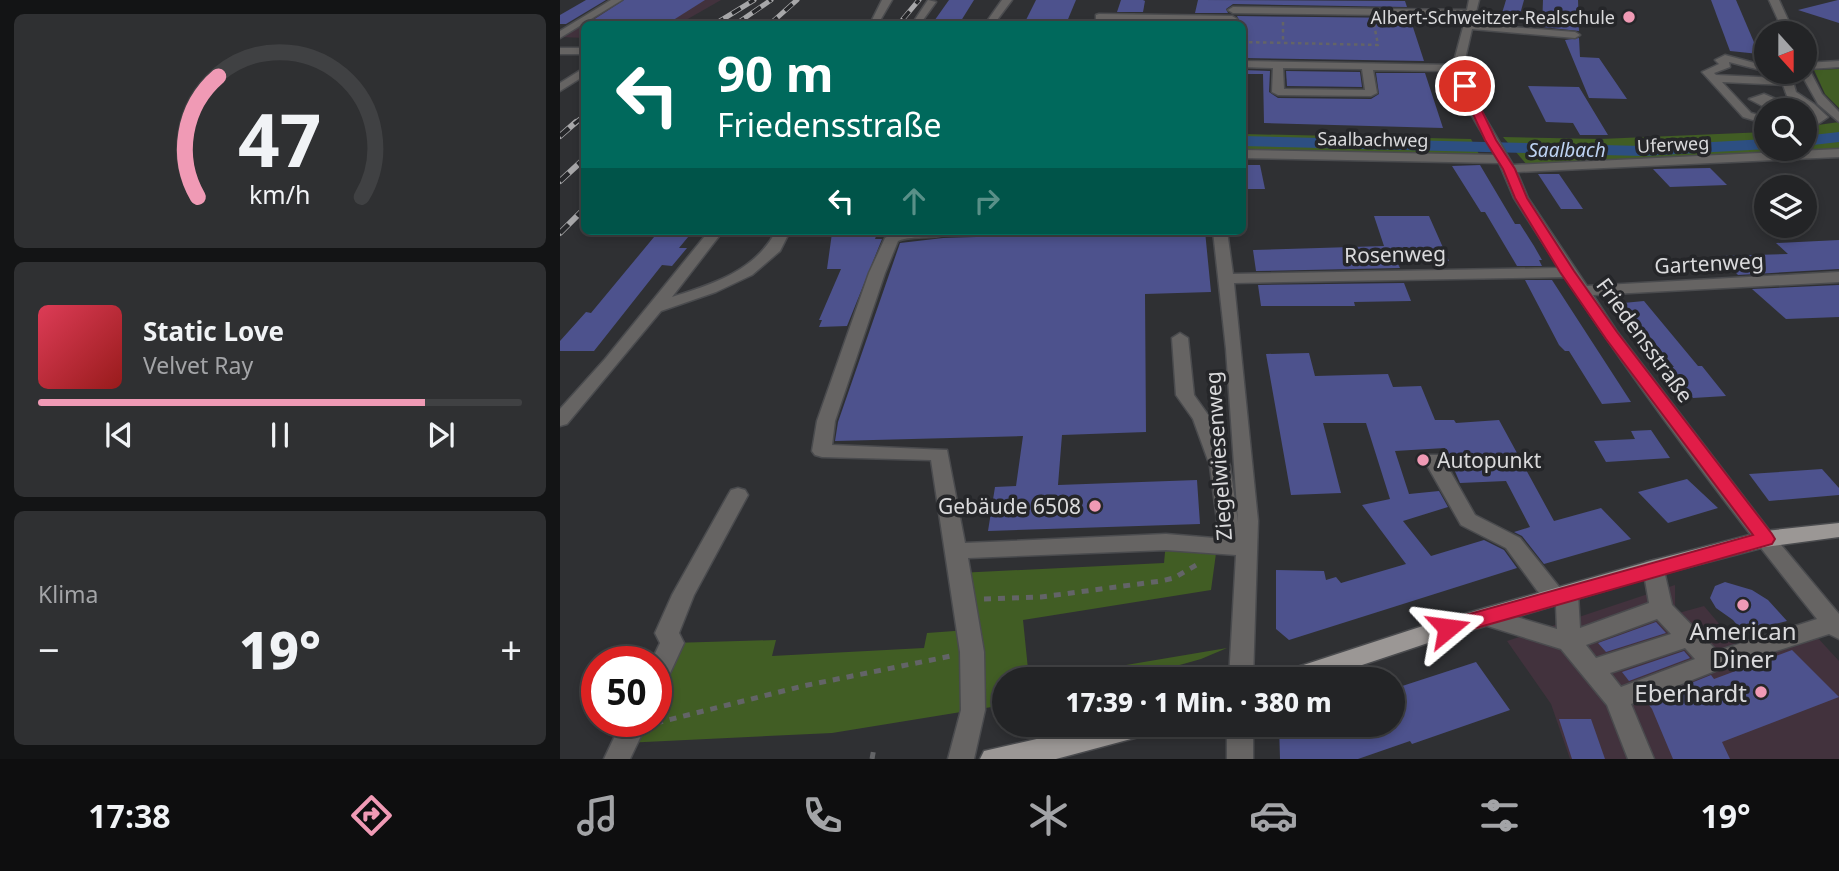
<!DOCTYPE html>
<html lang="de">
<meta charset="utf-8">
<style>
body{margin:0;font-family:"Noto Sans",sans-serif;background:#2f3032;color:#f1f3f6;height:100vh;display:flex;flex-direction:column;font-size:26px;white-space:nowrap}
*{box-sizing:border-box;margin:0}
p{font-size:23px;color:#a3a4a7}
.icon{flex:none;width:38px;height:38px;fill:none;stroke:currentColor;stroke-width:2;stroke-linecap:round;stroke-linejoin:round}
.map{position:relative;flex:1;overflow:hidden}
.drawer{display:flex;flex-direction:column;gap:14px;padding:14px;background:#131415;width:560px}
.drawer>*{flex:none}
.banner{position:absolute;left:21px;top:21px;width:665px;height:214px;border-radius:10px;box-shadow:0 4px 10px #0003,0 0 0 2px #404143;background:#00695c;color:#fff;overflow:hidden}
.needle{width:46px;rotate:159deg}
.fabs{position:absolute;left:1194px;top:21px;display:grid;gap:14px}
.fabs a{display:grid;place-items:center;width:63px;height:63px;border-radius:50%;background:#232426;box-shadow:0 4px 10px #0003,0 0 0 2px #404143;font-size:35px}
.speed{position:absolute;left:21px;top:646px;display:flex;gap:14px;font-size:35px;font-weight:700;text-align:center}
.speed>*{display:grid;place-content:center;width:91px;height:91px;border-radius:50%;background:#232426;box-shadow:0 4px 10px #0003,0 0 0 2px #404143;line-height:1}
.speed .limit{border:10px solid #d22;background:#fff;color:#111}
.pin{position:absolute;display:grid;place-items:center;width:60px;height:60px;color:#fff;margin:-30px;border:4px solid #fff;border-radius:50%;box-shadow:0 2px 7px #0007}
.me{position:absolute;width:77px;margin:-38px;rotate:74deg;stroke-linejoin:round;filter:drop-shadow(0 0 5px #0008)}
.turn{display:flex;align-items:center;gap:24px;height:147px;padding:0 21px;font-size:32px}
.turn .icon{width:91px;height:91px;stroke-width:2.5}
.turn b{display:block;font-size:49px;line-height:60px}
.lanes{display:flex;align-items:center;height:66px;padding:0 21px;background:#0003;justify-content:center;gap:35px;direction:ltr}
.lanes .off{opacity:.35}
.big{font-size:52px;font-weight:800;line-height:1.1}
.drawer .card{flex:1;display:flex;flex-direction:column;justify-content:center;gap:10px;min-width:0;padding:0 24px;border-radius:10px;background:#2f3032}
.drawer .dial{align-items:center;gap:0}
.dial svg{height:182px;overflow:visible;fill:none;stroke:#404143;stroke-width:7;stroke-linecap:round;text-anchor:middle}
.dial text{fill:#f1f3f6;stroke:none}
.song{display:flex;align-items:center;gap:21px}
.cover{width:84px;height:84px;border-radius:10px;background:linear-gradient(135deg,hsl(350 70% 55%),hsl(0 70% 35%))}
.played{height:7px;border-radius:4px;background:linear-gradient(90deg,#f09ab5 80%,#404143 80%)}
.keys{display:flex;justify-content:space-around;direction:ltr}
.heat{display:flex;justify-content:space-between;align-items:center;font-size:38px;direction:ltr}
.trip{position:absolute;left:432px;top:667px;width:413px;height:70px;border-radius:35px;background:#232426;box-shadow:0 4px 10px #0003,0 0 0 2px #404143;font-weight:800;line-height:70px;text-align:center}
.dock{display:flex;height:112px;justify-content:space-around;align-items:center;background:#0e0e0f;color:#a3a4a7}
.dock .icon{width:49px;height:49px}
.dock .active{color:#f09ab5}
.dock b{font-size:32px;color:#f1f3f6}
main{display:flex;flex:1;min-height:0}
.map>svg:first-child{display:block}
</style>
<main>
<section class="drawer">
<div class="card dial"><svg viewBox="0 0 100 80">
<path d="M14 69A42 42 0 1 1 86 69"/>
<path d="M14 69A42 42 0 0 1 23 16" stroke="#f09ab5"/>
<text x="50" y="56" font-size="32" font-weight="700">47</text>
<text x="50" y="72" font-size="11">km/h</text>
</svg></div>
<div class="card">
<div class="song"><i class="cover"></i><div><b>Static Love</b><p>Velvet Ray</p></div></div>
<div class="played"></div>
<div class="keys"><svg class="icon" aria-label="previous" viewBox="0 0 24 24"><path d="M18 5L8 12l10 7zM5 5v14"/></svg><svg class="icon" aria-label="pause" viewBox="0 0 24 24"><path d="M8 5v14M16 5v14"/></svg><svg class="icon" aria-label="next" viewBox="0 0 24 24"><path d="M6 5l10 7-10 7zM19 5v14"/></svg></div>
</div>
<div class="card"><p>Klima</p>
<div class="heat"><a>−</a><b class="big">19°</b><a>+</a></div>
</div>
</section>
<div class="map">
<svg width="1279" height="759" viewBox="0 0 1279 759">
<rect width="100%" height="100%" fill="#2f3033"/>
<g fill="#42323d">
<path d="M65 0H161L119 24H24V38L1 37Z"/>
<path d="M1115 585V614L1144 606 1178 646 1245 624 1279 661V759H1010L991 704 947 641Z"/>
</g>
<g fill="#415d24">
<path d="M1279 69V108L1265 94 1254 70Z"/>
<path d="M1279 122V150L967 165 943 137 1040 139 1206 132V149H1244V127Z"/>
<path d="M683 134 911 139 920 156 683 151Z"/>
<path d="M606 542 657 546 651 590 463 620 469 679H444V705L272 733 64 743 75 721H96V677L112 643 216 640 212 656 364 648 367 633 408 630 398 573 604 563Z"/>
<path d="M667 648 641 659 570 679H483Z"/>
</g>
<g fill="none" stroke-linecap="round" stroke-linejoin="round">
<g fill="#2d4f82" fill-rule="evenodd">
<path d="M1279 132V142L1244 146V136Z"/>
<path d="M682 136 1082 146 1206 139 1208 149 1082 156 682 146Z"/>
</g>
</g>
<g fill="#4d528d">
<path d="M26 0H46L6 24H0V15Z"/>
<path d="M64 0H145L107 24H27Z"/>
<path d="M389 0H414L399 24H372Z"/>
<path d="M476 0H516L506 24H464Z"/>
<path d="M561 0H583L585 1 583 12H557Z"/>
<path d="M638 0 845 1 847 7 673 4 666 9 668 13H635Z"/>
<path d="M946 0H964L957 25 939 23Z"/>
<path d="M983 0H1018L1019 31 982 27Z"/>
<path d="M1151 0H1176L1199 54 1170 51Z"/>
<path d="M1279 0V23L1238 10 1278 0Z"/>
<path d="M677 16 850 18 864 61 682 58V24H672L679 20Z"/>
<path d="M1019 38 1020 57 1039 58 1067 99 1029 98 1005 40Z"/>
<path d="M682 70 710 71 709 92 718 98 811 99 819 94 816 73H865L883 128 704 123 703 74H682Z"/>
<path d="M726 71 800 72 802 87 727 86Z"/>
<path d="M968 86 1019 87 1048 135H1020L1013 123 986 122Z"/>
<path d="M682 165H700L705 189H682Z"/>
<path d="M920 165 955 224H960L974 246 982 260H979L982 266H957L925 212H921L892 166Z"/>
<path d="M1150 168 1167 185 1110 187 1093 169Z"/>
<path d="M978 174H999L1023 209H1001Z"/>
<path d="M814 216H869L889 261 837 262 840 268 696 271 693 250 824 246Z"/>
<path d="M99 231H133L119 248H127L112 266 102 265 34 351H0V341L26 312 31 313Z"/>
<path d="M318 231 315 239H322L287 326 259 327 262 320H259L281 269H267L272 233Z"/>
<path d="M484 231H645L651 292 585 294 586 432 502 435 498 485 637 480 640 524 428 531 435 487 456 486 463 436 275 441 278 422 340 243 383 238 483 235Z"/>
<path d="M1279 240V269L1178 275 1160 256 1228 254 1216 243Z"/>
<path d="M965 280H992L1071 402 1042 404 1009 351H1005L999 345Z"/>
<path d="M844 283 851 301 794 302 795 306H701L698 285Z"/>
<path d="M1279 285V317L1226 319 1192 289Z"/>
<path d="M1084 301 1138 366H1142L1166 396 1133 398 1111 367H1114L1063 303Z"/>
<path d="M749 353 755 376 828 374 833 387 861 386 875 420H894L896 423 939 420 994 521 1041 508 1071 539 984 564 962 536 954 532 970 527 946 481 900 483 885 448 835 451 849 494 879 491 888 507 843 521 871 556 924 540 944 550 957 568 729 640 716 629V570L764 571 766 580 776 577 781 583 846 564 802 505 830 499 806 423H763L781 493 731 495 706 354Z"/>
<path d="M1091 430 1110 458 1046 462 1034 441 1075 439 1071 431Z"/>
<path d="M1262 469 1279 488V495L1209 501 1189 474Z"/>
<path d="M1127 479 1158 508 1108 523 1078 492Z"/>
<path d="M1165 582 1192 590 1208 600 1227 621 1183 632 1173 620 1156 608 1150 598 1155 586Z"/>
<path d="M1096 622 1106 633 1046 652 1038 643Z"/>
<path d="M1232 650 1279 697 1162 742 1170 759H1113L1092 709 1086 701 1151 675 1154 679Z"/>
<path d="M1124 651 1130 658 1069 681 1062 672Z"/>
<path d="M916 662 950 710 852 744 850 741 798 759H720L719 724H833V689Z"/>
<path d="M999 719H1031L1045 759H1012Z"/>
</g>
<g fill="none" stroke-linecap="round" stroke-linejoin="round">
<defs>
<g id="minor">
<path d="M51 0H62L0 38V31Z"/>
<path d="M322 0H332L318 24H310Z"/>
<path d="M368 0 376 2 360 24H352Z"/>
<path d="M442 0H452L434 24H425Z"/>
<path d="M909 0H919L913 24 1015 32 1020 35 1015 38 912 29 903 68 917 104 953 165 1279 149V157L957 172 968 198 1027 286 1279 272V282L1033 295 1058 333 1212 534 1279 614V639L1269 634 1160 669 1071 704 1094 759H1068L1047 705 1001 649 918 623 915 617 918 611 926 608 997 629 996 606 987 604 946 548 901 525 864 460 867 455H881L915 515 960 538 1000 588 1007 586 1015 588 1018 594 1020 628 1089 603 1083 568 1086 562 1094 560 1102 562 1112 605 1157 651 1257 619C1169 509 1081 393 1005 277L674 283 698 521 693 679H669L676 555 606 550 408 558 424 652 425 710 414 759H388L401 710 400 652 371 460 262 457 255 455 252 451 257 421 309 273 325 238 337 231H392C379 241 354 234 338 241L325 273 275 421 272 445 387 450 405 543 606 534 666 539 658 528 650 466 633 419 616 395 612 338 620 333 628 338 634 395 651 419 670 466 678 522 666 349 653 231H667L673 274 999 268 954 198 939 163 682 158V150L935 155 905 104 894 71 813 70 817 93 811 96 718 95 712 92 713 68 682 67V61L893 65 906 16 673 13 668 10 673 7 907 10ZM723 68 802 69 805 90 724 89ZM1097 619 1111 634 1036 658 1026 645ZM1125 648 1135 659 1061 687 1050 673Z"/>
<path d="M1209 0H1219L1234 33H1224Z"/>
<path d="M539 14 672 16 677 19 672 22 536 19V15Z"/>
<rect x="0" y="48" width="24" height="6"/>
<path d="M1165 55 1206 66 1208 72 1169 62 1170 67 1154 73 1156 75 1220 78 1215 74 1224 72 1232 78 1236 92 1254 104 1268 117 1258 124 1244 126V118L1254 116 1248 111 1233 110 1241 105 1227 96 1223 85 1162 82 1191 113 1206 117V124L1183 117 1142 72 1159 64 1155 60Z"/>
<path d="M1279 61V67L1249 69 1262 94 1279 112V122L1258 104 1240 72H1244V63Z"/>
<path d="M24 68V76L0 91V83Z"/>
<path d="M1204 94 1218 100V105L1223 110H1210L1189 99Z"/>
<path d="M149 231H163L112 297C153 284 195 271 216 231H230L220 251 192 275 156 292 101 311 7 424 0 426V409L45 359Z"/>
<path d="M178 488 185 490 188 495 134 595 119 633 124 643 105 684 96 687V662H91L100 643 95 633 112 595 168 495 171 490Z"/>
<path d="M62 721H88L70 759H44Z"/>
<rect x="667" y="724" width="26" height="35"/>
</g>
<g id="major">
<path d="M1279 523V537L1205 547 1094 576 871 642 760 679H719L722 672 869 624 1094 560 1205 531Z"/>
<path d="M542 724H598L595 732 586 735 496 759H420L424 751Z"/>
</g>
</defs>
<use href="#minor" stroke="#4a4b4e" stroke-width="3"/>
<use href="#major" stroke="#4a4b4e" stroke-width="3"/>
<g stroke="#636467" stroke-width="2.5" stroke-dasharray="3.5 3.5" stroke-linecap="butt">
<path d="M723 22V43"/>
<path d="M682 42 818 45 814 24"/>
</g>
<g stroke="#636467" stroke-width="5" stroke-dasharray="7 7" stroke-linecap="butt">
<path d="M424 599 481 597 601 581 614 578 638 564"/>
<path d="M96 723 243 686 391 656"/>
<path d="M312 759 314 748"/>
</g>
<use href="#minor" fill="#666463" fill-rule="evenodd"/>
<use href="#major" fill="#9b9795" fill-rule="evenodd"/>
<defs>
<g id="rail-far1">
<path d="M343 19 359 0"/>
<path d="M155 24 194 0"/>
<path d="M176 24 211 0"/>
<path d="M210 24 237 0"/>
<path d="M14 124 24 116"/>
</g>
<g id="rail">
<path d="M0 136 16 122"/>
<path d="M0 181 24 159"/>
<path d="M0 233 24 209"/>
</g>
</defs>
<use href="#rail-far1" stroke="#a7a7a9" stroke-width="5"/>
<use href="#rail" stroke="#a7a7a9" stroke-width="6"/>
<use href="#rail-far1" stroke="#252629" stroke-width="3.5" stroke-dasharray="10" stroke-linecap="butt"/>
<use href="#rail" stroke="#252629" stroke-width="4.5" stroke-dasharray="12" stroke-linecap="butt"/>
</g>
<path fill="#e11d48" stroke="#92132f" stroke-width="2" d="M905 83 910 86 936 140 955 169 967 198 1014 271 1057 332 1212 534 1215 539 1212 544 888 636 880 634 877 628 880 622 888 620 1193 535 1046 339 1000 272 955 198 943 169 925 140 900 86Z"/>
<g fill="#f09ab5" stroke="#252629" stroke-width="2.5">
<circle cx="1069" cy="17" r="7"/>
<circle cx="863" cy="460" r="7"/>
<circle cx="535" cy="506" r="7"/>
<circle cx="1183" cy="605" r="7"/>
<circle cx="1201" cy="692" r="7"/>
</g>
<g text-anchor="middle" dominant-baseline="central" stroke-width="7" stroke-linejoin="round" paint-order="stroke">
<g font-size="18" fill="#dadadc" stroke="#252629" text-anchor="end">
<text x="1055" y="17">Albert-Schweitzer-Realschule</text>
</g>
<g font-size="18" fill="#dadadc" stroke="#252629">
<text transform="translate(813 139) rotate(1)">Saalbachweg</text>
<text transform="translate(1113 144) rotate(-3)">Uferweg</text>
</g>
<g font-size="19" font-style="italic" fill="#bed3f3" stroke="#252629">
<text x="1007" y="150">Saalbach</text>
</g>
<g font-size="21" fill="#dadadc" stroke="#252629">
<text transform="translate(835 254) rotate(-1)">Rosenweg</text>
<text transform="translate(1149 263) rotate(-3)">Gartenweg</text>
<text transform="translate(1085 340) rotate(54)">Friedensstraße</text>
<text transform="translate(658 456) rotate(-94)">Ziegelwiesenweg</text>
</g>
<g font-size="21" fill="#dadadc" stroke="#252629" text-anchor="start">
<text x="877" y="460">Autopunkt</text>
<text x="521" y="506" text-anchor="end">Gebäude 6508</text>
</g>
<g font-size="24" fill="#dadadc" stroke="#252629">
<text x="1183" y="630">American<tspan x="1183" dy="28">Diner</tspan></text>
<text x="1187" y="692" text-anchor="end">Eberhardt</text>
</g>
</g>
</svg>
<div class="fabs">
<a><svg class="needle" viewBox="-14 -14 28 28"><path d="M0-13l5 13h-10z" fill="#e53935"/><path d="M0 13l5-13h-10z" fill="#a3a4a7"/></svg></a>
<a><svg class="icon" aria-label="search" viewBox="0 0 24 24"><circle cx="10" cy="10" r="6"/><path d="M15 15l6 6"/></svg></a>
<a><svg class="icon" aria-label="layers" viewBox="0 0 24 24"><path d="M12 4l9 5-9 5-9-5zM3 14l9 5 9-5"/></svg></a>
</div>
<div class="speed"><div class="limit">50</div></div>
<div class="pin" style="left:905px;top:86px;background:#d93025"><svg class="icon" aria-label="arrive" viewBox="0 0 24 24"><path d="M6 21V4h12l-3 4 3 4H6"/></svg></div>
<svg class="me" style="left:888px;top:628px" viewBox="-20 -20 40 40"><path d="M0-17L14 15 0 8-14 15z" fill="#e11d48" stroke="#fff" stroke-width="4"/></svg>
<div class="trip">17:39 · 1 Min. · 380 m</div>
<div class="banner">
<div class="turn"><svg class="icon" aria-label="left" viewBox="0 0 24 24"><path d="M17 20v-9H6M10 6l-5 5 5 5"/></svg><div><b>90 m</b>Friedensstraße</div></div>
<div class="lanes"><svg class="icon" aria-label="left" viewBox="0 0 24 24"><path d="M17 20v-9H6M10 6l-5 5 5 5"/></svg><svg class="icon off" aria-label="ahead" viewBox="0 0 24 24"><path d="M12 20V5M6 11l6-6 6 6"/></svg><svg class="icon off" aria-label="right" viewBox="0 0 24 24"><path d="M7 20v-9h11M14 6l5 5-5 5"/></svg></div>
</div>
</div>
</main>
<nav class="dock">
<b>17:38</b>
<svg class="icon active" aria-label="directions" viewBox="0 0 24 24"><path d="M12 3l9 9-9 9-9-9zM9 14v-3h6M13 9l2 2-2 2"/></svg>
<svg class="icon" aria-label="music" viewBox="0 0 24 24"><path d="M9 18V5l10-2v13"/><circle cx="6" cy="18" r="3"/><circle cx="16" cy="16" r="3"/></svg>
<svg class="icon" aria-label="phone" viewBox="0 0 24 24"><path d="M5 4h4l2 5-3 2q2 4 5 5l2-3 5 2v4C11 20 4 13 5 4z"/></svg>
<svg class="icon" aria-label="climate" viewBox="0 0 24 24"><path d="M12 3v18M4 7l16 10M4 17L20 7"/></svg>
<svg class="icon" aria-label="car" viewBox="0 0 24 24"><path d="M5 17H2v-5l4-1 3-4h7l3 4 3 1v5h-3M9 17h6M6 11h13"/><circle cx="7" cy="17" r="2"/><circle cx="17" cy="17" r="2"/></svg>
<svg class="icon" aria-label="filters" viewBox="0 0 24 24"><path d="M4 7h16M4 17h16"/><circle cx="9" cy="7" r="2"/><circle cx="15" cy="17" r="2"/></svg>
<b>19°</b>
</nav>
